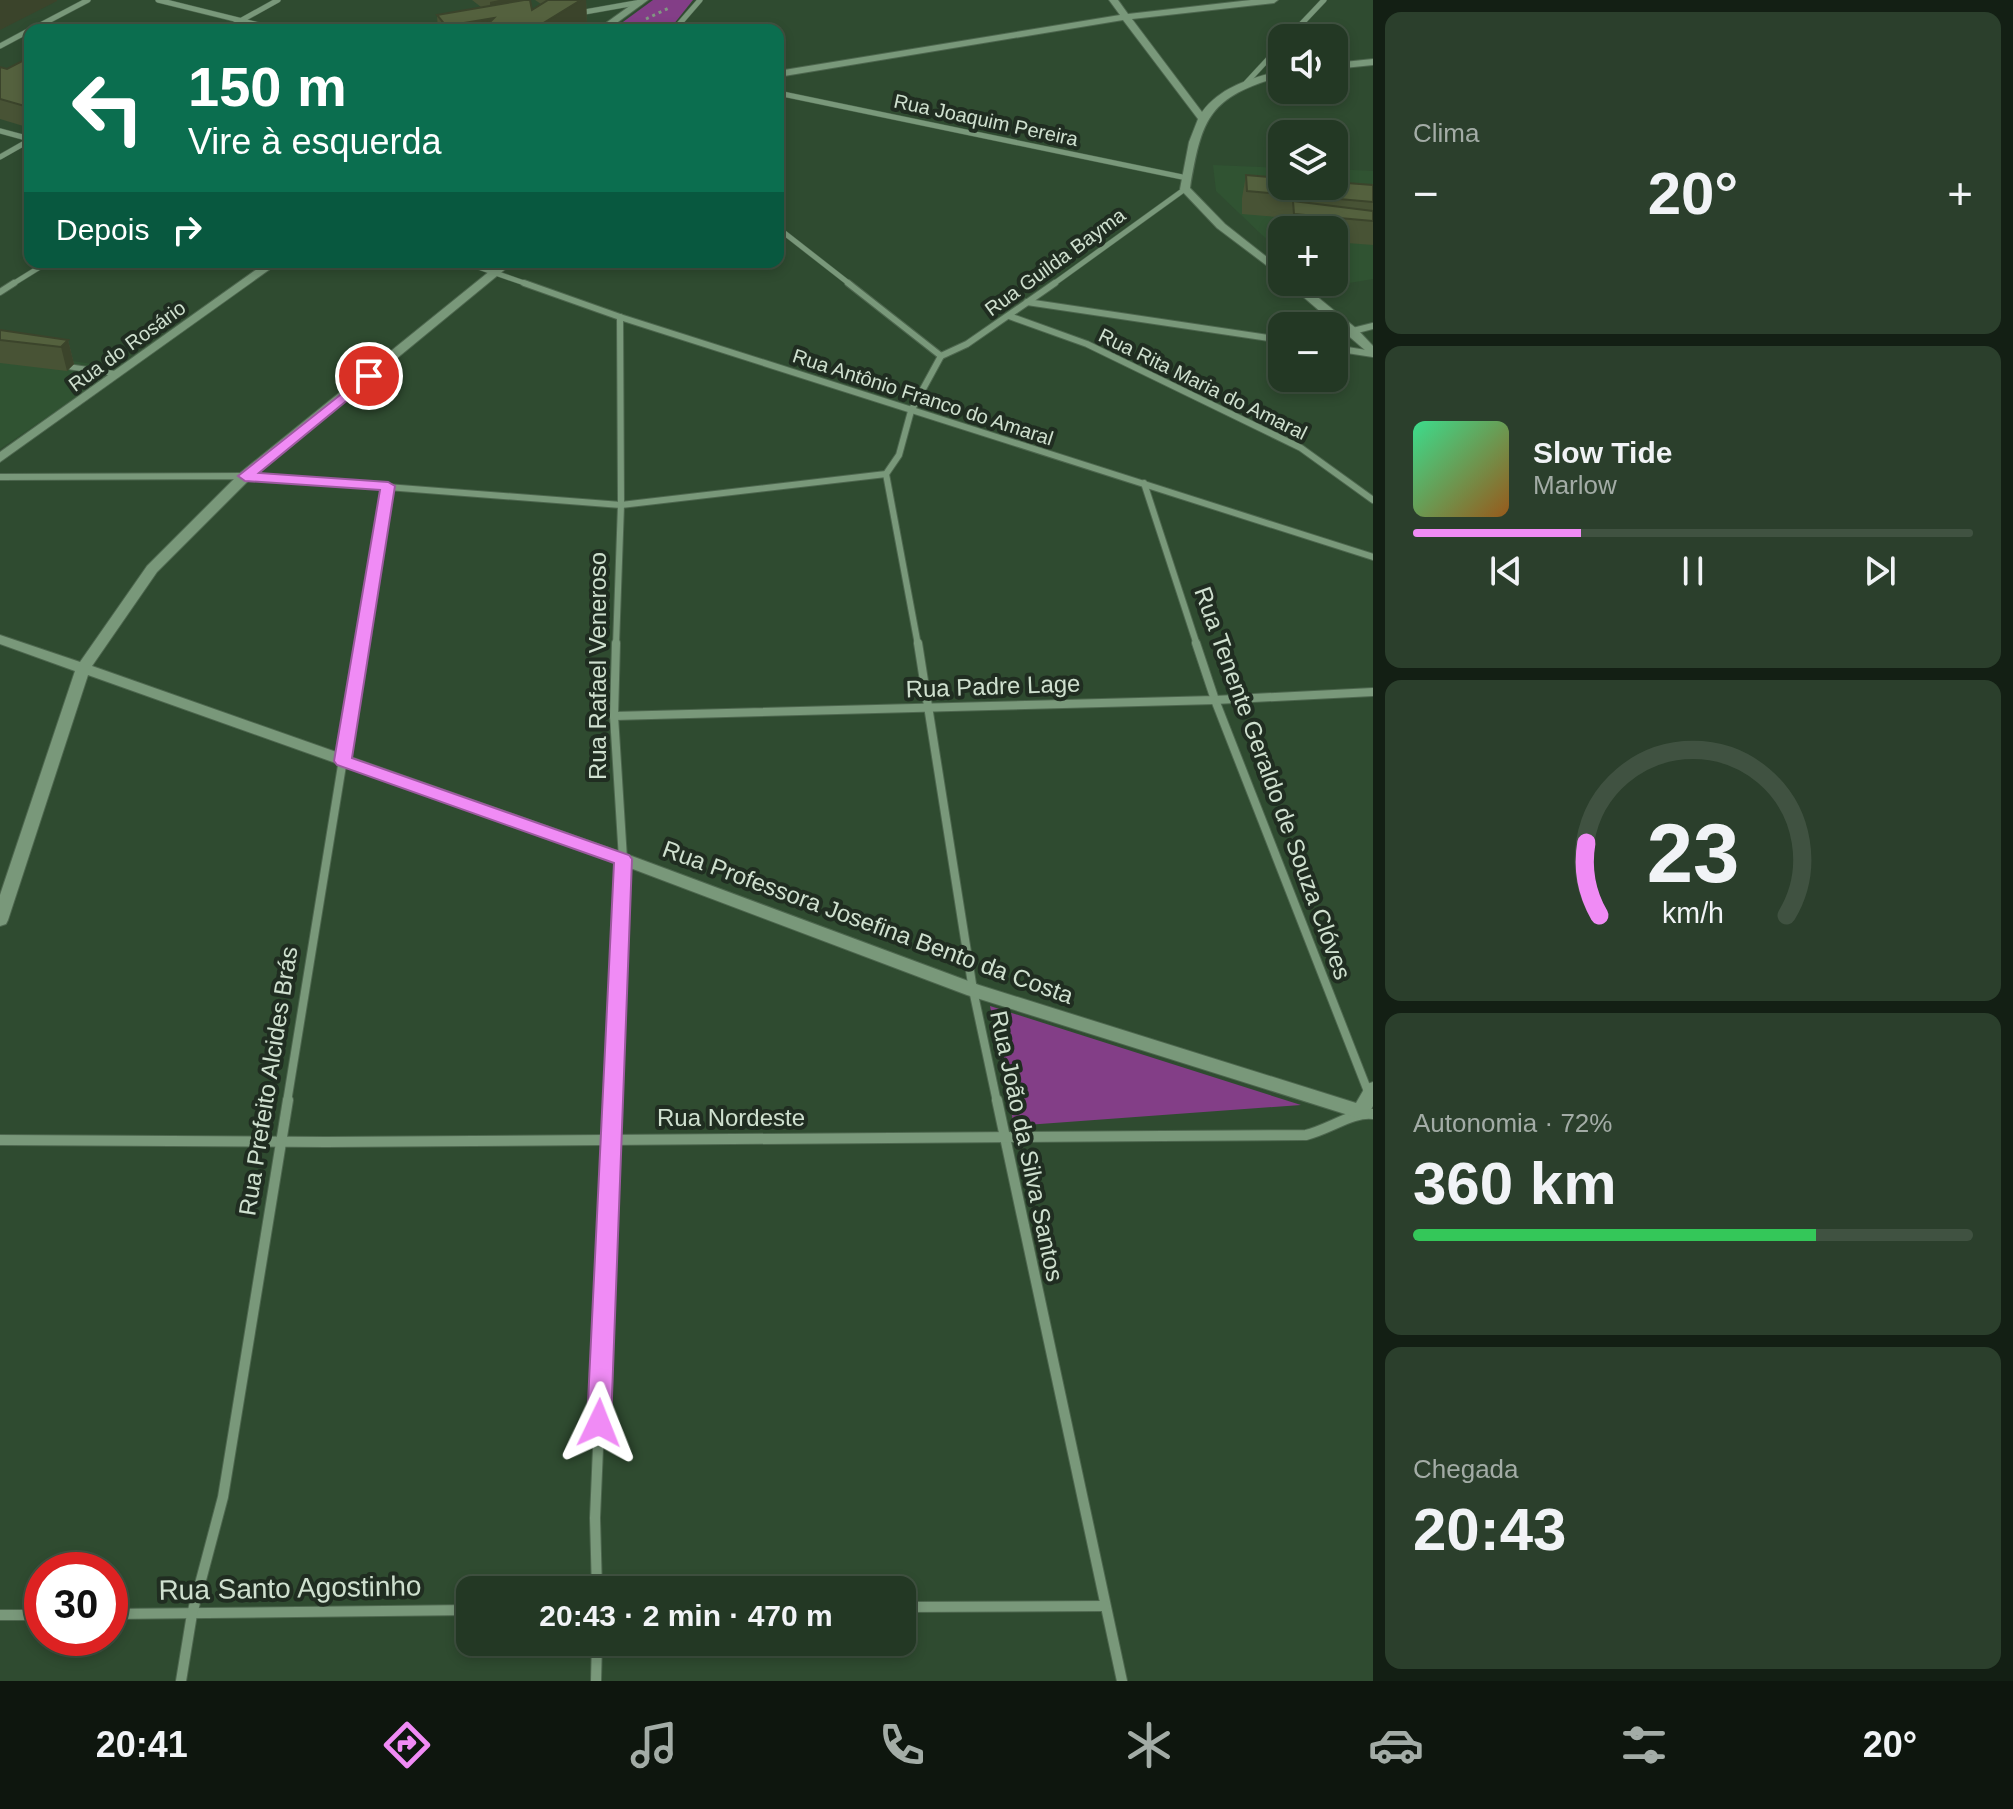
<!DOCTYPE html>
<html lang="pt">
<meta charset="utf-8">
<style>
body{margin:0;font-family:Helvetica,sans-serif;background:#2b3f2c;color:#f1f3f6;height:100vh;display:flex;flex-direction:column;font-size:30px;white-space:nowrap}
*{box-sizing:border-box;margin:0}
p{font-size:26px;color:#a3aca6}
.icon{flex:none;width:44px;height:44px;fill:none;stroke:currentColor;stroke-width:2;stroke-linecap:round;stroke-linejoin:round}
.map{position:relative;flex:1;overflow:hidden}
.panel{display:flex;flex-direction:column;gap:12px;padding:12px;background:#131f14;width:640px}
.panel>*{flex:none}
.guide{position:absolute;left:24px;top:24px;width:760px;height:244px;border-radius:16px;box-shadow:0 4px 12px #0003,0 0 0 2px #405241;background:#0b6e4f;color:#fff;overflow:hidden}
.fabs{position:absolute;left:1268px;top:24px;display:grid;gap:16px}
.fabs a{display:grid;place-items:center;width:80px;height:80px;border-radius:16px;background:#233824;box-shadow:0 4px 12px #0003,0 0 0 2px #405241;font-size:40px}
.speed{position:absolute;left:24px;top:1552px;display:flex;gap:16px;font-size:40px;font-weight:700;text-align:center}
.speed>*{display:grid;place-content:center;width:104px;height:104px;border-radius:50%;background:#233824;box-shadow:0 4px 12px #0003,0 0 0 2px #405241;line-height:1}
.speed .limit{border:12px solid #d22;background:#fff;color:#111}
.pin{position:absolute;display:grid;place-items:center;width:68px;height:68px;color:#fff;margin:-34px;border:4px solid #fff;border-radius:50%;box-shadow:0 2px 8px #0007}
.me{position:absolute;width:88px;margin:-44px;rotate:2deg;stroke-linejoin:round;filter:drop-shadow(0 0 6px #0008)}
.turn{display:flex;align-items:center;gap:28px;height:168px;padding:0 32px;font-size:36px}
.turn .icon{width:104px;height:104px;stroke-width:2.5}
.turn b{display:block;font-size:56px;line-height:68px}
.then{display:flex;align-items:center;height:76px;padding:0 32px;background:#0003;gap:16px;font-size:30px}
.big{font-size:60px;font-weight:700;line-height:1.1}
.panel .tile{flex:1;display:flex;flex-direction:column;justify-content:center;gap:12px;min-width:0;padding:0 28px;border-radius:16px;background:#2b3f2c}
.panel .dial{align-items:center;gap:0}
.dial svg{height:208px;overflow:visible;fill:none;stroke:#405241;stroke-width:7;stroke-linecap:round;text-anchor:middle}
.dial text{fill:#f1f3f6;stroke:none}
.song{display:flex;align-items:center;gap:24px}
.cover{width:96px;height:96px;border-radius:12px;background:linear-gradient(135deg,hsl(150 70% 55%),hsl(30 70% 35%))}
.played{height:8px;border-radius:4px;background:linear-gradient(90deg,#f08bf5 30%,#405241 30%)}
.keys{display:flex;justify-content:space-around;direction:ltr}
.heat{display:flex;justify-content:space-between;align-items:center;font-size:44px;direction:ltr}
.charge{height:12px;border-radius:6px;background:linear-gradient(90deg,#34c759 72%,#405241 0)}
.trip{position:absolute;left:456px;top:1576px;width:460px;height:80px;border-radius:16px;background:#233824;box-shadow:0 4px 12px #0003,0 0 0 2px #405241;font-weight:700;line-height:80px;text-align:center}
.menu{display:flex;height:128px;justify-content:space-around;align-items:center;background:#0e160e;color:#a3aca6}
.menu .icon{width:56px;height:56px}
.menu .on{color:#f08bf5}
.menu b{font-size:36px;color:#f1f3f6}
main{display:flex;flex:1;min-height:0}
.map>svg:first-child{display:block}
</style>
<main>
<div class="map">
<svg width="1373" height="1681" viewBox="0 0 1373 1681">
<rect width="100%" height="100%" fill="#2f4b30"/>
<g fill="#305332">
<path d="M1213 165 1282 168V186H1334V169L1373 171V279L1320 288 1314 282H1334V230H1282V254L1216 191Z"/>
<path d="M0 350 119 368 0 449Z"/>
</g>
<g fill="#833e87">
<path d="M653 0H693L669 30H612Z"/>
<path d="M990 1006 1301 1105 1014 1126Z"/>
</g>
<g fill="none" stroke-linecap="round" stroke-linejoin="round">
<defs>
<path id="lane" d="M71 367 118 374"/>
<g id="street-far3">
<path d="M158 0 279 30"/>
<path d="M579 13 641 2"/>
<path d="M31 30 88 0"/>
<path d="M224 30 278 0"/>
<path d="M674 30 700 0"/>
<path d="M1288 38 1324 0"/>
<path d="M0 46 30 30"/>
<path d="M1246 83 1282 44"/>
<path d="M778 93 1187 178"/>
<path d="M0 131 30 139"/>
<path d="M0 157 30 140"/>
<path d="M778 228 851 285"/>
<path d="M464 262 530 285"/>
<path d="M11 285 48 262"/>
<path d="M1052 285 1185 189"/>
</g>
<g id="street-far2">
<path d="M524 283 620 317 1373 557"/>
<path d="M848 283 941 356"/>
<path d="M0 292 14 283"/>
<path d="M1027 302 1282 340"/>
<path d="M1009 316 1087 344 1301 448 1373 500"/>
<path d="M1353 331 1373 326"/>
<path d="M1334 348 1373 354"/>
<path d="M941 356 967 344 1055 283"/>
<path d="M886 474 918 645"/>
<path d="M0 477 245 476 621 505 886 474 899 455 911 411 941 356"/>
<path d="M1144 483 1197 645"/>
<path d="M362 645 388 486"/>
<path d="M616 645 621 505 620 317"/>
</g>
<g id="street-far1">
<path d="M918 643 973 990 997 1102"/>
<path d="M1196 643 1215 700 1369 1094"/>
<path d="M614 716 1215 700 1373 692"/>
<path d="M287 1102 362 643"/>
<path d="M613 1102 623 859 614 716 616 643"/>
</g>
<g id="street">
<path d="M997 1100 1122 1681"/>
<path d="M0 1140 326 1142 1306 1135C1328 1130 1354 1111 1373 1114"/>
<path d="M597 1590 595 1518 613 1100"/>
<path d="M902 1607 1105 1606"/>
<path d="M110 1614 470 1610"/>
<path d="M0 1615H42"/>
<path d="M181 1681 192 1614 223 1497 288 1100"/>
<path d="M596 1681 597 1642"/>
</g>
<g id="secondary">
<path d="M638 0H648L607 30H596Z"/>
<path d="M1109 0H1118L1128 14 1251 0H1278L1274 3 1132 19 1202 112C1221 86 1253 78 1282 70V76C1209 97 1202 117 1190 188L1225 224 1282 269V277L1217 228 1180 189 1189 142 1198 119 1123 20 778 77V71L1120 15Z"/>
<path d="M1373 59V65L1334 69V63Z"/>
<path d="M267 262H280L0 462V452Z"/>
<path d="M501 262H514L250 479 157 572 92 666 629 855 979 985 1356 1103 1367 1084 1373 1082V1106L1367 1117 1361 1119 967 995 617 863 88 675 8 920 6 924 0 926V895L75 671 0 644V635L80 662 147 566 240 473Z"/>
<path d="M1286 282H1299L1357 329 1373 346V357Z"/>
</g>
</defs>
<use href="#lane" stroke="#4d664e" stroke-width="7"/>
<use href="#street-far3" stroke="#4d664e" stroke-width="6"/>
<use href="#street-far2" stroke="#4d664e" stroke-width="8"/>
<use href="#street-far1" stroke="#4d664e" stroke-width="10"/>
<use href="#street" stroke="#4d664e" stroke-width="12"/>
<use href="#secondary" stroke="#4d664e" stroke-width="2"/>
<path stroke="#819782" stroke-width="3" stroke-dasharray="3 4" stroke-linecap="butt" d="M646 19 669 8"/>
<use href="#lane" stroke="#79987a" stroke-width="5"/>
<use href="#street-far3" stroke="#79987a" stroke-width="5"/>
<use href="#street-far2" stroke="#79987a" stroke-width="6"/>
<use href="#street-far1" stroke="#79987a" stroke-width="8"/>
<use href="#street" stroke="#79987a" stroke-width="10"/>
<use href="#secondary" fill="#79987a" fill-rule="evenodd"/>
</g>
<g fill="#485335">
<path d="M472 0H530L532 10 541 4 535 0H586L587 24 578 30H438L437 15 481 7Z"/>
<path d="M30 59V128L0 119V67L7 69Z"/>
<path d="M1246 175 1373 185V245L1334 242V230H1288L1289 218 1242 214V198Z"/>
<path d="M0 330 68 340 74 364 67 371 0 363Z"/>
</g>
<g fill="#3b442b">
<path d="M0 0H57V1L0 30Z"/>
<path d="M499 0H527L491 16 490 2Z"/>
<path d="M581 0H586L587 24 578 30H532Z"/>
<path d="M494 18 495 30H447L446 26Z"/>
<path d="M68 340 74 364 67 371 61 347Z"/>
</g>
<g fill="#54613e" stroke="#3b442b" stroke-width="2">
<path d="M524 0H530L532 10 548 0H581L532 30H465L478 22 489 23 494 18 446 26 437 15Z"/>
<path d="M635 27 646 30H630Z"/>
<path d="M28 58 30 59V106L28 107 0 99V67L7 69Z"/>
<path d="M1246 175 1282 178V186H1334V182L1373 185V202L1247 191Z"/>
<path d="M1293 201 1373 211V221L1294 214Z"/>
<path d="M0 330 68 340 61 347 0 340Z"/>
</g>
<path fill="#f08bf5" stroke="#9c5a9f" stroke-width="2" d="M369 372 375 376 373 379 259 473 388 482 395 486 352 758 629 855 632 859 611 1423 608 1431 599 1434 591 1431 587 1423 614 863 337 765 334 761 380 490 245 481 238 476Z"/>
<g text-anchor="middle" dominant-baseline="central" stroke-width="8" stroke-linejoin="round" paint-order="stroke">
<g font-size="20" fill="#cfe0cf" stroke="#202d21">
<text transform="translate(986 120) rotate(12)">Rua Joaquim Pereira</text>
<text transform="translate(1055 262) rotate(-36)">Rua Guilda Bayma</text>
<text transform="translate(127 346) rotate(-36)">Rua do Rosário</text>
<text transform="translate(1203 384) rotate(26)">Rua Rita Maria do Amaral</text>
<text transform="translate(923 397) rotate(18)">Rua Antônio Franco do Amaral</text>
</g>
<g font-size="24" fill="#cfe0cf" stroke="#202d21">
<text transform="translate(597 666) rotate(-90)">Rua Rafael Veneroso</text>
<text transform="translate(993 686) rotate(-2)">Rua Padre Lage</text>
<text transform="translate(1273 783) rotate(70)">Rua Tenente Geraldo de Souza Clóves</text>
<text transform="translate(868 922) rotate(20)">Rua Professora Josefina Bento da Costa</text>
<text transform="translate(268 1081) rotate(-81)">Rua Prefeito Alcides Brás</text>
<text x="731" y="1117">Rua Nordeste</text>
<text transform="translate(1027 1146) rotate(78)">Rua João da Silva Santos</text>
</g>
<g font-size="28" fill="#cfe0cf" stroke="#202d21">
<text transform="translate(290 1588) rotate(-1)">Rua Santo Agostinho</text>
</g>
</g>
</svg>
<div class="fabs">
<a><svg class="icon" aria-label="sound" viewBox="0 0 24 24"><path d="M4 9h4l5-4v14l-5-4H4zM17 9q2 3 0 6"/></svg></a>
<a><svg class="icon" aria-label="layers" viewBox="0 0 24 24"><path d="M12 4l9 5-9 5-9-5zM3 14l9 5 9-5"/></svg></a>
<a>+</a>
<a>−</a>
</div>
<div class="speed"><div class="limit">30</div></div>
<div class="pin" style="left:369px;top:376px;background:#d93025"><svg class="icon" aria-label="arrive" viewBox="0 0 24 24"><path d="M6 21V4h12l-3 4 3 4H6"/></svg></div>
<svg class="me" style="left:599px;top:1423px" viewBox="-20 -20 40 40"><path d="M0-17L14 15 0 8-14 15z" fill="#f08bf5" stroke="#fff" stroke-width="4"/></svg>
<div class="trip">20:43 · 2 min · 470 m</div>
<div class="guide">
<div class="turn"><svg class="icon" aria-label="left" viewBox="0 0 24 24"><path d="M17 20v-9H6M10 6l-5 5 5 5"/></svg><div><b>150 m</b>Vire à esquerda</div></div>
<div class="then">Depois<svg class="icon" aria-label="right" viewBox="0 0 24 24"><path d="M7 20v-9h11M14 6l5 5-5 5"/></svg></div>
</div>
</div>
<section class="panel">
<div class="tile"><p>Clima</p>
<div class="heat"><a>−</a><b class="big">20°</b><a>+</a></div>
</div>
<div class="tile">
<div class="song"><i class="cover"></i><div><b>Slow Tide</b><p>Marlow</p></div></div>
<div class="played"></div>
<div class="keys"><svg class="icon" aria-label="previous" viewBox="0 0 24 24"><path d="M18 5L8 12l10 7zM5 5v14"/></svg><svg class="icon" aria-label="pause" viewBox="0 0 24 24"><path d="M8 5v14M16 5v14"/></svg><svg class="icon" aria-label="next" viewBox="0 0 24 24"><path d="M6 5l10 7-10 7zM19 5v14"/></svg></div>
</div>
<div class="tile dial"><svg viewBox="0 0 100 80">
<path d="M14 69A42 42 0 1 1 86 69"/>
<path d="M14 69A42 42 0 0 1 9 41" stroke="#f08bf5"/>
<text x="50" y="56" font-size="32" font-weight="700">23</text>
<text x="50" y="72" font-size="11">km/h</text>
</svg></div>
<div class="tile"><p>Autonomia · 72%</p><b class="big">360 km</b><div class="charge"></div></div>
<div class="tile"><p>Chegada</p><b class="big">20:43</b></div>
</section>
</main>
<nav class="menu">
<b>20:41</b>
<svg class="icon on" aria-label="directions" viewBox="0 0 24 24"><path d="M12 3l9 9-9 9-9-9zM9 14v-3h6M13 9l2 2-2 2"/></svg>
<svg class="icon" aria-label="music" viewBox="0 0 24 24"><path d="M9 18V5l10-2v13"/><circle cx="6" cy="18" r="3"/><circle cx="16" cy="16" r="3"/></svg>
<svg class="icon" aria-label="phone" viewBox="0 0 24 24"><path d="M5 4h4l2 5-3 2q2 4 5 5l2-3 5 2v4C11 20 4 13 5 4z"/></svg>
<svg class="icon" aria-label="climate" viewBox="0 0 24 24"><path d="M12 3v18M4 7l16 10M4 17L20 7"/></svg>
<svg class="icon" aria-label="car" viewBox="0 0 24 24"><path d="M5 17H2v-5l4-1 3-4h7l3 4 3 1v5h-3M9 17h6M6 11h13"/><circle cx="7" cy="17" r="2"/><circle cx="17" cy="17" r="2"/></svg>
<svg class="icon" aria-label="filters" viewBox="0 0 24 24"><path d="M4 7h16M4 17h16"/><circle cx="9" cy="7" r="2"/><circle cx="15" cy="17" r="2"/></svg>
<b>20°</b>
</nav>
